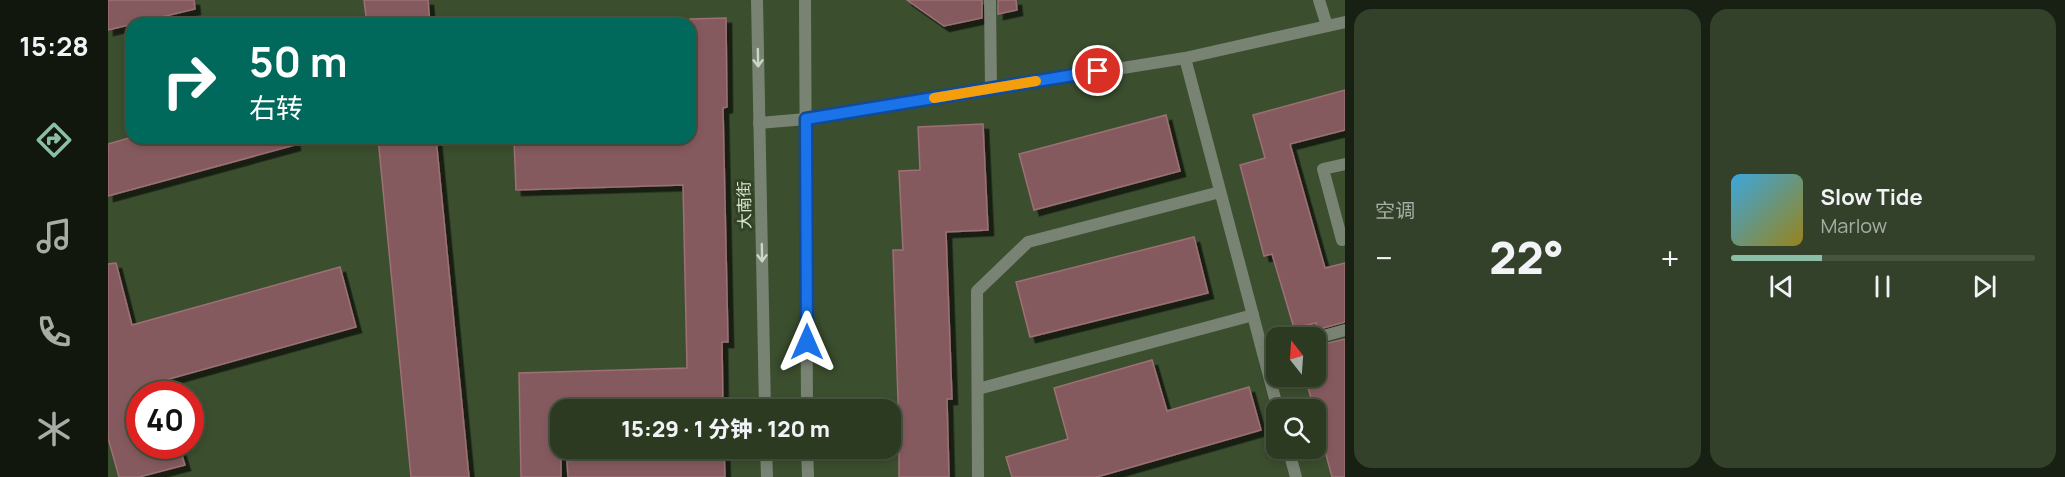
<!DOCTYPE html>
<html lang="zh">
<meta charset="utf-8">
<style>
body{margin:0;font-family:Manrope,"Noto Sans SC",sans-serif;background:#34412a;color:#f1f3f6;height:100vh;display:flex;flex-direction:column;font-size:22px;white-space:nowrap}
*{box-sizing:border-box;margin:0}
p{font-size:20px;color:#a6ada5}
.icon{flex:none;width:33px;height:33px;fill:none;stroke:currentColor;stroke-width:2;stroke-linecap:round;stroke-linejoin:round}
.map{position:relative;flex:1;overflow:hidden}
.drawer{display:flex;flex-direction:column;gap:9px;padding:9px;background:#182013;width:720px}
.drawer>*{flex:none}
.top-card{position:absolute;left:18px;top:18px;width:570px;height:126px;border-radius:18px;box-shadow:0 3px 9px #0003,0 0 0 2px #485440;background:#00695c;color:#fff;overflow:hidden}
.needle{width:39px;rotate:343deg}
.buttons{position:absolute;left:1158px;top:327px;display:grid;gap:12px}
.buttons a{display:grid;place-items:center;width:60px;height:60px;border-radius:12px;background:#2c3a22;box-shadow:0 3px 9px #0003,0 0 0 2px #485440;font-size:30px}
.speed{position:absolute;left:18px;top:381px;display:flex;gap:12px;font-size:30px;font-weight:700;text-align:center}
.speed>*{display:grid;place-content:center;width:78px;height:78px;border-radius:50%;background:#2c3a22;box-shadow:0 3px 9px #0003,0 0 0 2px #485440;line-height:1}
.speed .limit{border:9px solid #d22;background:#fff;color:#111}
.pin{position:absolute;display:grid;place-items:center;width:51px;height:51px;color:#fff;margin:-26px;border:3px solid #fff;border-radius:50%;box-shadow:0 2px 6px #0007}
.me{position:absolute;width:66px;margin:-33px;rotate:0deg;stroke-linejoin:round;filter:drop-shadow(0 0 4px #0008)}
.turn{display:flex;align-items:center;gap:21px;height:126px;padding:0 24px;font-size:27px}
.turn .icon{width:78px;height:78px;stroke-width:2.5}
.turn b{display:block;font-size:42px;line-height:51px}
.big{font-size:45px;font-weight:800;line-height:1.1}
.drawer .tile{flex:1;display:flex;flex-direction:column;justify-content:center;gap:9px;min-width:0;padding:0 21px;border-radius:18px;background:#34412a}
.song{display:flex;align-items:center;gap:18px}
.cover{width:72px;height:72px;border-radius:9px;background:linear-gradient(135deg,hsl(200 70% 55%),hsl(50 70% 35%))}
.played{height:6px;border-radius:3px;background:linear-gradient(90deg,#8abfa5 30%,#485440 30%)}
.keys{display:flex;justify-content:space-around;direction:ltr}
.heat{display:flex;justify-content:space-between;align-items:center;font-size:33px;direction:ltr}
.drawer .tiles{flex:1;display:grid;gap:9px;grid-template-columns:repeat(2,1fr)}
.trip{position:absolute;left:442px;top:399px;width:351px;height:60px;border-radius:18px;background:#2c3a22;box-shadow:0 3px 9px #0003,0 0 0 2px #485440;font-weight:800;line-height:60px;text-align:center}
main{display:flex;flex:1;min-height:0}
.tabs{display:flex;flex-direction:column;width:108px;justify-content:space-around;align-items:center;background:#12170e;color:#a6ada5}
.tabs .icon{width:42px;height:42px}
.tabs .selected{color:#8abfa5}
.tabs b{font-size:27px;color:#f1f3f6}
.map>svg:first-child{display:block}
</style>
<main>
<nav class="tabs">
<b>15:28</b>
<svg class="icon selected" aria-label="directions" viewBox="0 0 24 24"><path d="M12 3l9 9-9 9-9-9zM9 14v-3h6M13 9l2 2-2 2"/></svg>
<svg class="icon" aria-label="music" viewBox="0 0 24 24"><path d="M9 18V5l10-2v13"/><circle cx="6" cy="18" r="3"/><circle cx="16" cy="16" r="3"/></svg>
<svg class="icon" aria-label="phone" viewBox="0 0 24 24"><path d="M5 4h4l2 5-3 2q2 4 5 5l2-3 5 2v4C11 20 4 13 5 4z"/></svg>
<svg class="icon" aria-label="climate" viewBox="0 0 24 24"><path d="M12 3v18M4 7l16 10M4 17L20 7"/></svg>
</nav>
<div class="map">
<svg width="1237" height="477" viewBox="0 0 1237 477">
<defs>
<filter id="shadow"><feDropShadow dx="5.5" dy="5.5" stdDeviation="0" flood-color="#0009"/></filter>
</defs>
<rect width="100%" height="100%" fill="#3b4e2e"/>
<g fill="#855a5e" stroke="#9c7074" stroke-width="1.5" filter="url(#shadow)">
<path d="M0 0H86L87 9 0 30Z"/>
<path d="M256 0H320L322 24H259Z"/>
<path d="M799 0H874V18L836 26Z"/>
<path d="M890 0H908L909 10 890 14Z"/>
<path d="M618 18 619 107 615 108 620 342H614L615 410H453V477H413L411 373 579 368 575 185 408 190 406 140 582 138V19Z"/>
<path d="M1237 90V130L1182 144 1217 268 1237 263V322L1208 330V323L1186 328 1164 254 1156 256 1132 165 1157 158 1145 115Z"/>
<path d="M1058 115 1072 171 926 210 911 154Z"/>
<path d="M875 124 880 230 838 232 844 399H839L841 477H791V429L785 250H795L791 171 812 170 810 127Z"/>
<path d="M21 138H186L187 145 0 196V144Z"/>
<path d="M270 138H328L361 477H303Z"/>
<path d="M1086 237 1100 293 922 337 908 282Z"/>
<path d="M8 263 24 325 232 267 248 327 54 381 58 394H32V446H71L77 465 31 477H11L0 438V264Z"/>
<path d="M1237 339V477H1224L1197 376H1208V346Z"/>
<path d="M1044 360 1059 411 1141 387 1153 430 989 477H904L898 457 960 439 946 388Z"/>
<path d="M580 448H616L617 477H460L459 461Z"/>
</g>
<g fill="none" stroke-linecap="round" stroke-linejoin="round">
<g stroke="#798373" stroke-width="12">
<path d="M882 0 883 89"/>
<path d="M1211 0 1219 26"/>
<path d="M1077 58 1170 410"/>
<path d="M651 123 698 119 1077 58 1237 22"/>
<path d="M1237 164 1215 169 1234 240 1237 239"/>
<path d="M1208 338 1237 330"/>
<path d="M1155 353 1168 349"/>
<path d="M870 389 1145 315"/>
<path d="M1180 448 1188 477"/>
<path d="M870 477 869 291 920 242 1112 192"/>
</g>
<g stroke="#798373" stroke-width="12">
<path d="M649 0 657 410"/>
<path d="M697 0 699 410"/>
<path d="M658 448 659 477"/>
<path d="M699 448 700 477"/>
</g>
</g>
<defs><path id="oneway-shaft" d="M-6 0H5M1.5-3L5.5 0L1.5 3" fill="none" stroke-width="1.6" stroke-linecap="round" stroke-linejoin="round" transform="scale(1.5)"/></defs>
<g stroke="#cbd7c5">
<use href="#oneway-shaft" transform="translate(650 58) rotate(89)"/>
<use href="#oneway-shaft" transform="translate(654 253) rotate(89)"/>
</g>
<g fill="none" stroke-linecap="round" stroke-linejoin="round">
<defs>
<path id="route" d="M699 342 698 119 990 71"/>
</defs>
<use href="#route" stroke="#114b97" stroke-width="15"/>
<use href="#route" stroke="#1a73e8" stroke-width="10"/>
<path stroke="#f59e0b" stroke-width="10" d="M826 98 928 81"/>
</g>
<g text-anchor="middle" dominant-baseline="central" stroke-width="6" stroke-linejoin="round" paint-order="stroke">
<g font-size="16" fill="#dae6d3" stroke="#314324">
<text transform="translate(636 205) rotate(-91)">大南街</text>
</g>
</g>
</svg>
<div class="buttons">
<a><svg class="needle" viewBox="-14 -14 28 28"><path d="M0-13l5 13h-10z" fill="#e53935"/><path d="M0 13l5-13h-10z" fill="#a6ada5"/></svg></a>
<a><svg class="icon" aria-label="search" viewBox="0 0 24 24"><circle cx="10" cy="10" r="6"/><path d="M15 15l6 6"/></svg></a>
</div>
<div class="speed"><div class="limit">40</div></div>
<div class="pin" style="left:990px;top:71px;background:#d93025"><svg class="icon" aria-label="arrive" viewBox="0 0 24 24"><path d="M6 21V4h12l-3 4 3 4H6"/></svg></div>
<svg class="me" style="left:699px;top:342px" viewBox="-20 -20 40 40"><path d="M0-17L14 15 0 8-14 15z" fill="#1a73e8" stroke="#fff" stroke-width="4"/></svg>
<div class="trip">15:29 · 1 分钟 · 120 m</div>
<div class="top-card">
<div class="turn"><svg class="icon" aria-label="right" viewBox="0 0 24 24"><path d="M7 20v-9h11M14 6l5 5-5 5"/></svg><div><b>50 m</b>右转</div></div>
</div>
</div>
<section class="drawer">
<div class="tiles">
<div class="tile"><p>空调</p>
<div class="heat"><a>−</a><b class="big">22°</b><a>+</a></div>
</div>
<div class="tile">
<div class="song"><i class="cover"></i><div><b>Slow Tide</b><p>Marlow</p></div></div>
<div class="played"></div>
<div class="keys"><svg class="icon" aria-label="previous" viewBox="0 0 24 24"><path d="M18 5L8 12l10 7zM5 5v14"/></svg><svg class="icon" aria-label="pause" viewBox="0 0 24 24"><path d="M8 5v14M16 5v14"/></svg><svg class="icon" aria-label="next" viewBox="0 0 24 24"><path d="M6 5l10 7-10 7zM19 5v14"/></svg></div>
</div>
</div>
</section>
</main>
